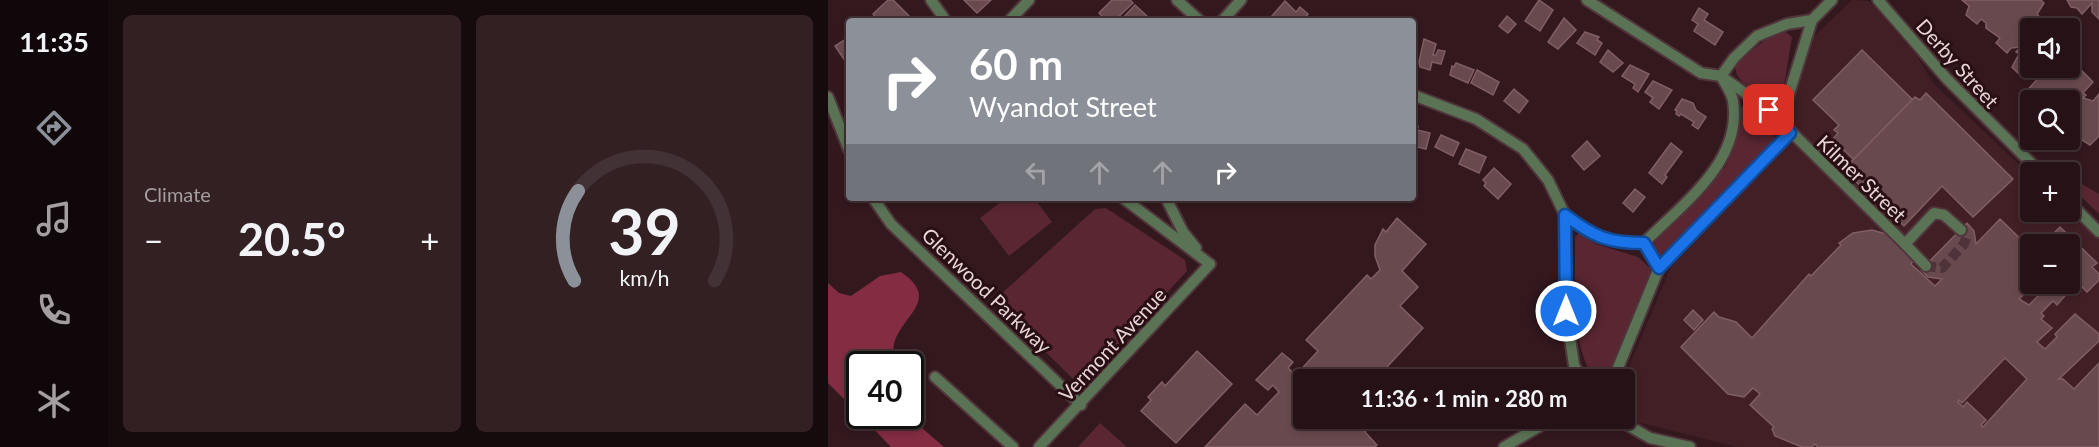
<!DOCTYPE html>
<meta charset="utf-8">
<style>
body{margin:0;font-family:Lato,sans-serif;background:#322023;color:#f1f3f6;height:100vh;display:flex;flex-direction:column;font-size:22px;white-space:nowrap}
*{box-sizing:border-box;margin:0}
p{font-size:20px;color:#a49ea1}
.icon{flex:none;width:33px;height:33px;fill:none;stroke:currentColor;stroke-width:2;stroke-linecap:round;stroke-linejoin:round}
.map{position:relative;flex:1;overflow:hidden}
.panel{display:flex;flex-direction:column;gap:15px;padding:15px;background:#150a0c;width:720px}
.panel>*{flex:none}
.hud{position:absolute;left:18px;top:18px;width:570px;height:183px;border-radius:6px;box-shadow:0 3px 9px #0003,0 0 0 2px #423235;background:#8c9099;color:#fff;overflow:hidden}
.buttons{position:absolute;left:1192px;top:18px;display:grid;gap:12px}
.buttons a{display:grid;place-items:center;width:60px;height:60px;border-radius:6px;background:#261216;box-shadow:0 3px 9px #0003,0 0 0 2px #423235;font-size:30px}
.speed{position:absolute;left:18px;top:351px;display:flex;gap:12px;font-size:30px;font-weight:700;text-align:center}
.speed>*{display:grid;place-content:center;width:78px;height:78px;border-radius:50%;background:#261216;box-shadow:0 3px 9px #0003,0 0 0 2px #423235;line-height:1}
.speed .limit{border:3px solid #111;border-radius:9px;background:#fff;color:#111}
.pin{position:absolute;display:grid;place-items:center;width:51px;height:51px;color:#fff;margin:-26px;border-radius:12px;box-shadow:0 3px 9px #0006}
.me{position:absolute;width:66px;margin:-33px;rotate:0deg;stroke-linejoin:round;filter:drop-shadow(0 0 4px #0008)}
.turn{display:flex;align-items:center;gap:21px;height:126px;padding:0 24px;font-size:27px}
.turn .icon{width:78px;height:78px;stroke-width:2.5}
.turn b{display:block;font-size:42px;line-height:51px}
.lanes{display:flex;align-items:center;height:57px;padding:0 24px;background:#0003;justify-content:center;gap:30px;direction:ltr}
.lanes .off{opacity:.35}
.big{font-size:45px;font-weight:700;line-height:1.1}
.panel .tile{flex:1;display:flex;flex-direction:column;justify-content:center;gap:9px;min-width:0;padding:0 21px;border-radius:9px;background:#322023}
.panel .dial{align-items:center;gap:0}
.dial svg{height:156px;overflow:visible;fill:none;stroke:#423235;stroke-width:7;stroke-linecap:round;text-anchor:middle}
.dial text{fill:#f1f3f6;stroke:none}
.heat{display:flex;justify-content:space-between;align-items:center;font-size:33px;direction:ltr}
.panel .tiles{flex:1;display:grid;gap:15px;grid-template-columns:repeat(2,1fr)}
.trip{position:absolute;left:465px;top:369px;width:342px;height:60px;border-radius:6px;background:#261216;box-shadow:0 3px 9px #0003,0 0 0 2px #423235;font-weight:700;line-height:60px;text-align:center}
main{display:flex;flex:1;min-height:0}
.tab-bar{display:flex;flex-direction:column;width:108px;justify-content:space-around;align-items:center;background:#0f0709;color:#a49ea1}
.tab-bar .icon{width:42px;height:42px}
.tab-bar .active{color:#8c9099}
.tab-bar b{font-size:27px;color:#f1f3f6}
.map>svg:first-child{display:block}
</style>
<main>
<nav class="tab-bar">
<b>11:35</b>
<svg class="icon active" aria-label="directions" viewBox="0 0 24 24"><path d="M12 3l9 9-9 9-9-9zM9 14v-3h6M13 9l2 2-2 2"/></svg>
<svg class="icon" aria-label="music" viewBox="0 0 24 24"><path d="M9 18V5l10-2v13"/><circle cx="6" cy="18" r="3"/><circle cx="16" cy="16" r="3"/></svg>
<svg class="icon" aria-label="phone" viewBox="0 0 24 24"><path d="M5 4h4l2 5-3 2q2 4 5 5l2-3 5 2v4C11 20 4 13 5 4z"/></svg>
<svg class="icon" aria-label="climate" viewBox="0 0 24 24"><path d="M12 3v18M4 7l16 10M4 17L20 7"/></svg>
</nav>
<section class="panel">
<div class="tiles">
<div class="tile"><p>Climate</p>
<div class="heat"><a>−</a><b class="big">20.5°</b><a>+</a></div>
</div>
<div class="tile dial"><svg viewBox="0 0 100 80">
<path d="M14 69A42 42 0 1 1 86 69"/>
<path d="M14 69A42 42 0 0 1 16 23" stroke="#8c9099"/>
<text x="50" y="56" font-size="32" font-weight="700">39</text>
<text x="50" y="72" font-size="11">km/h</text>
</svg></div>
</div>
</section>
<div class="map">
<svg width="1271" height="447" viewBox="0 0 1271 447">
<rect width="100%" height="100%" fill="#33181e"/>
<path fill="#411f25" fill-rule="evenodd" d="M1024 0 1041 1 1089 56 1105 83 1203 176V212H1241L1271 240V447H910L809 422 797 412 795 380 843 267 955 149 964 120 967 85 978 44ZM1203 244H1242V284H1203Z"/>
<g fill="#592631">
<path d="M958 32 964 37 955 92 950 100 939 101C927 91 903 80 908 63L942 36Z"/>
<path d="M914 106H923L948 130 946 140 830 258 824 248 828 239 898 166C902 157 906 148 908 138 910 127 906 115 914 106Z"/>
<path d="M1242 177 1271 194V214L1242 186Z"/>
<path d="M178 198H206L224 222 181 256 152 218Z"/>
<path d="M278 208 357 260 359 271 259 379H245L172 307 173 294 267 209Z"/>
<path d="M751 233 768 244 810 257 822 268 823 276C815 296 791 367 775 377L765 375C741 343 748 276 747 237Z"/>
<path d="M272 423 299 447H250Z"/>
</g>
<g fill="#842c42">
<path d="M73 272C123 306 51 322 68 364H32L31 414 0 383V283L11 293 23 296 52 276Z"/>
<path d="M33 416H80L116 447H63Z"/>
</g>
<g fill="#68494e" stroke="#805f64" stroke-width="1.5" fill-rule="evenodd">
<path d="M60 0H65L83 18 79 21H51L45 14Z"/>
<path d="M136 0H163L149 13Z"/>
<path d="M284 0H302L305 3 286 21H278L271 13Z"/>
<path d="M711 0 725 10 712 31 697 21Z"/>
<path d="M1134 0H1213L1216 3 1209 14 1221 28H1203V67L1194 77 1184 67 1191 54 1188 52 1193 47 1183 48 1179 53 1168 43 1172 38 1158 28V23L1153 19 1149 24 1138 15 1141 6Z"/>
<path d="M1239 0H1271V19L1264 12V3L1254 14 1249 8 1243 7Z"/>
<path d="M457 1 468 12 472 7 480 14 474 21H450L444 16Z"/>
<path d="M307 5 320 17 316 21H292Z"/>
<path d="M871 8 880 14 876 20 895 32 887 45 866 31 870 24 864 20Z"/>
<path d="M679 16 688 24 680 33 671 26Z"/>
<path d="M736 18 748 30 730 49 720 42Z"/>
<path d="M757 32 771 37 769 40 774 43 767 55 749 43Z"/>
<path d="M21 37V73L17 66 20 65 7 46Z"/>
<path d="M596 39 608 44 605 55H608L610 50 617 51 613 64 604 62 602 70 592 67 591 62Z"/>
<path d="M780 50 795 63 785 72 772 62Z"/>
<path d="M1034 50 1085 100 1026 160 1005 139 1010 133 1006 130 1011 125 985 100Z"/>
<path d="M628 63 646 70 640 83 622 75 624 66 626 67Z"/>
<path d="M802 65 821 74 810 92 805 88 807 84 794 76Z"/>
<path d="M1242 66 1251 68 1265 82 1255 93 1258 95 1255 98 1265 101 1271 94V136L1262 145 1246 135 1247 130 1242 127 1249 117 1242 111V100H1203V103L1195 95 1213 75 1205 68Z"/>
<path d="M649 70 671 82 665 95 643 83Z"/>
<path d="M825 81 844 90 831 109 822 102 825 98 817 92Z"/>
<path d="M686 89 700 101 691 113 676 101Z"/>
<path d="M1098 93 1185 179 1145 217 1114 186 1076 226 1015 170 1087 97 1092 100Z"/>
<path d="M854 99 865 103 868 110 878 117 870 129 864 125 866 122 853 114 851 116 848 114 849 111 847 110Z"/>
<path d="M585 125 590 126 589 130 602 133 598 149 585 146Z"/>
<path d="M613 135 631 143 625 156 607 147Z"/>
<path d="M759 141 772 156 756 170 744 156Z"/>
<path d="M843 143 854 152 837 175 839 177 834 184 821 173Z"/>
<path d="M638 149 658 157 651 173 631 164Z"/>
<path d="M666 168 683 184 670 199 656 186 658 183 655 180Z"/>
<path d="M807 189 817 197 805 212 795 203Z"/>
<path d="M569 218 598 244 574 271 590 287 572 306 595 328 547 380H476V418H546L537 432 549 445 546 447H377L417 404 429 415 451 392 445 385 440 390 428 380 454 353 465 362 460 368 468 375 490 351 478 340 539 275 543 279 552 270 547 256V245L555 229 558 232Z"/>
<path d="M1172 219 1203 249V284H1206L1191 299 1201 305 1222 284H1242V244H1215L1232 227 1269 263 1264 267 1271 274V280L1259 292 1249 282 1229 305 1225 301 1213 313 1216 316 1213 319 1224 328 1209 342 1217 349 1229 337 1227 334 1247 314 1271 334V341L1231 379H1235L1246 389 1271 363V447H990L987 444 984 447H974L947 436 944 429 946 427 922 405 932 394 925 388 916 397 900 394 853 347 886 312 891 317 908 322 924 338 981 274 983 276 1013 245 1011 243 1025 233 1044 230 1058 234 1085 261 1083 264 1107 286 1114 279 1100 277 1093 270 1139 223 1146 231 1148 244ZM1177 358 1199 379 1155 427 1153 425 1158 420 1139 402 1135 407 1130 402 1131 400 1134 403Z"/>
<path d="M865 310 875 320 866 330 856 320Z"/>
<path d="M369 351 404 384 348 443 313 411 323 400 320 397 334 382 337 386Z"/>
</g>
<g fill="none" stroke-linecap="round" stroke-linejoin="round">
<path stroke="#4e343a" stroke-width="10" stroke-dasharray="10 5" stroke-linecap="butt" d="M1098 266 1114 268 1136 244 1138 238 1133 230"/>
<defs>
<g id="minor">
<path d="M103 0 118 21"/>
<path d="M349 0 372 21"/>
<path d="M759 0 873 73 893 76 941 110 1077 244"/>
<path d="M1050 0 1118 78 1212 172"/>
<path d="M181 21 201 0"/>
<path d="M394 21 413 0"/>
<path d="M585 95 648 119 695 149 720 180 737 215 738 311 746 365 754 380"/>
<path d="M0 97 21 150"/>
<path d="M952 123 984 20"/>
<path d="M45 198 63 224 253 405"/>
<path d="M295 198 382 264"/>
<path d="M338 198 355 232 368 248"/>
<path d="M1242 203 1271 232"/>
<path d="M737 215C766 237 779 243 816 243"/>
<path d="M816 243C853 205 915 162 905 101 904 93 897 84 893 76L906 58 929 36 959 24 984 20 1004 0"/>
<path d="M816 243 831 268"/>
<path d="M1098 266 1077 244 1106 213 1116 215 1133 230"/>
<path d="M107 377 185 447"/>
<path d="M785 380 831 268 962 133"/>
<path d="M787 418 822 438 862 447"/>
<path d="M211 447 382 264"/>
<path d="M676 447 726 418"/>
</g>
</defs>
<use href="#minor" stroke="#50363c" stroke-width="14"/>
<use href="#minor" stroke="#5a7355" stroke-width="10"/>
</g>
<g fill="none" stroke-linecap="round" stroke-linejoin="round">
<defs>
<path id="route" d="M738 311 737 215C766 237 780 243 816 243L831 268 962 133 941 110"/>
</defs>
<use href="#route" stroke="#114b97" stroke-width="15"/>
<use href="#route" stroke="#1a73e8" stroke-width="10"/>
</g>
<g text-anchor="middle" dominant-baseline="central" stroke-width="6" stroke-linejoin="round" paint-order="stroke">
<g font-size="20" fill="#e8d5d7" stroke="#290f14">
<text transform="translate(1130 63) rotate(48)">Derby Street</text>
<text transform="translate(1034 178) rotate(44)">Kilmer Street</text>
<text transform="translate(159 290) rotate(44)">Glenwood Parkway</text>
<text transform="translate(284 344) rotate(-47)">Vermont Avenue</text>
</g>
</g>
</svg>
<div class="buttons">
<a><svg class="icon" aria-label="sound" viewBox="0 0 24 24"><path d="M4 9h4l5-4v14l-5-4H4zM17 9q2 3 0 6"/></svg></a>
<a><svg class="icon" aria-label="search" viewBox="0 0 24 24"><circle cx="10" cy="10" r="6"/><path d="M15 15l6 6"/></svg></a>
<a>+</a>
<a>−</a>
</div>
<div class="speed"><div class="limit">40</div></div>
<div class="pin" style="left:941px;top:110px;background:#d93025"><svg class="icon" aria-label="arrive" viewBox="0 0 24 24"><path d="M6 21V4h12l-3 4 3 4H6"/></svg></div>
<svg class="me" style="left:738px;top:311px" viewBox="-20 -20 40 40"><circle r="17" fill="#1a73e8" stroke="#fff" stroke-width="3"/><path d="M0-11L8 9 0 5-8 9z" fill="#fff"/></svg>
<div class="trip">11:36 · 1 min · 280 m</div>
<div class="hud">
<div class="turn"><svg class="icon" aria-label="right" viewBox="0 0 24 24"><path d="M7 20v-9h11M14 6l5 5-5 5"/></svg><div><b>60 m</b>Wyandot Street</div></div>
<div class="lanes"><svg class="icon off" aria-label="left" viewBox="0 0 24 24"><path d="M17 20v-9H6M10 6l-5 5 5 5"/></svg><svg class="icon off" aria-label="ahead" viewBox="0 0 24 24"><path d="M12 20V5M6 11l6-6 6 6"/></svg><svg class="icon off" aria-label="ahead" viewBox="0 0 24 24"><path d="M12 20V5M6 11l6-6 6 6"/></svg><svg class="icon" aria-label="right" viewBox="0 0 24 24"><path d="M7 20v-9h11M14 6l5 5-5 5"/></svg></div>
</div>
</div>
</main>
